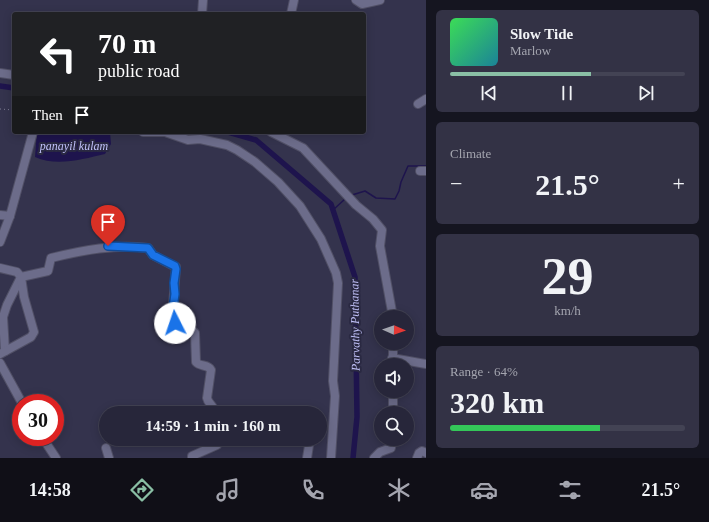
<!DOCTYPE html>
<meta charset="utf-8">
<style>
body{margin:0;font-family:Georgia,serif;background:#333245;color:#f1f3f6;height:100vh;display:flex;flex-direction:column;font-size:15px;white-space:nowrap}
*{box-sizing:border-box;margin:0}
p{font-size:13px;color:#a4a5af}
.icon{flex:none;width:22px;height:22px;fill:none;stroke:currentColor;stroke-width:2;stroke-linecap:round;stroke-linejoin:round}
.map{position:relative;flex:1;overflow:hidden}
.side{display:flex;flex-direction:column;gap:10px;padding:10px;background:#151520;width:283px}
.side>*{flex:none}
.banner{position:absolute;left:12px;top:12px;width:354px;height:122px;border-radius:4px;box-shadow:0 2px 10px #0003,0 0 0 1px #434354;background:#202124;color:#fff;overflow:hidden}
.needle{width:26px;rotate:92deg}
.buttons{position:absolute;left:374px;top:310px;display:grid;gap:8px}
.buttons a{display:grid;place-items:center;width:40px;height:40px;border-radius:50%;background:#27263a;box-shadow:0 2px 10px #0003,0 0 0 1px #434354;font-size:20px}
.speed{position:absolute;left:12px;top:394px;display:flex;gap:8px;font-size:20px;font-weight:700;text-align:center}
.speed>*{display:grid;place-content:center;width:52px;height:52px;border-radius:50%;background:#27263a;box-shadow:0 2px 10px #0003,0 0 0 1px #434354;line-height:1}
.speed .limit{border:6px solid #d22;background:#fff;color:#111}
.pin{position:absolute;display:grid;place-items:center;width:34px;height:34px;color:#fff;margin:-41px -17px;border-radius:50% 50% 50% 0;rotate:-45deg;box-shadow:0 0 4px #0007}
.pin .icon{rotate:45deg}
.me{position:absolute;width:44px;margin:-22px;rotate:356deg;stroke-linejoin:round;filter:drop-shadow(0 0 3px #0008)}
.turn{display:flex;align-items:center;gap:14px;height:84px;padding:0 20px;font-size:18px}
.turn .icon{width:52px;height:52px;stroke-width:2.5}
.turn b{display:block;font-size:28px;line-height:34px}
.then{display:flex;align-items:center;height:38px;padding:0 20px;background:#0003;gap:8px;font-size:15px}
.big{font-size:30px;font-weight:700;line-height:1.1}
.side .widget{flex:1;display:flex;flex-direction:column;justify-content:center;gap:6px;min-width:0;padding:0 14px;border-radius:6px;background:#333245}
.side .dial{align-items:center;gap:0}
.dial b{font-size:52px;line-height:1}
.song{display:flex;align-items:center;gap:12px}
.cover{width:48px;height:48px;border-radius:6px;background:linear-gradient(135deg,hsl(130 70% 55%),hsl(190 70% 35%))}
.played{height:4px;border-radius:2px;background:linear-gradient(90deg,#8abfa5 60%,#434354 60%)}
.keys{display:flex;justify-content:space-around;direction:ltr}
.heat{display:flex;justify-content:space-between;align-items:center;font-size:22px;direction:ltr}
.charge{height:6px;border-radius:3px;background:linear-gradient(90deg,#34c759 64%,#434354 0)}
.trip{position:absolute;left:99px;top:406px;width:228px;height:40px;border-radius:20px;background:#27263a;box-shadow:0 2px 10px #0003,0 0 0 1px #434354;font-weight:700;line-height:40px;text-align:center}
.tabs{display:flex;height:64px;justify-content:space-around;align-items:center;background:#100f17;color:#a4a5af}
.tabs .icon{width:28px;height:28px}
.tabs .selected{color:#8abfa5}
.tabs b{font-size:18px;color:#f1f3f6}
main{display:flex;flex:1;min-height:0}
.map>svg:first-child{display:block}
</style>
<main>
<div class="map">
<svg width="426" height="458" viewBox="0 0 426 458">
<rect width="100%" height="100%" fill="#34334d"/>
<path fill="#1e144d" d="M37 132H110L111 144 105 154C83 159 57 167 35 157Z"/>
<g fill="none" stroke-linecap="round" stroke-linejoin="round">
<g stroke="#1e144d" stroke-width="1.5">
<path d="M352 195 365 191 376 198 395 199 399 191 401 182 408 166H426"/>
<path d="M333 210 345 199"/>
</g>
<g stroke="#1e144d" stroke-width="5.5">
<path d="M0 86 14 88"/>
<path d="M228 132 256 140 331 204 355 277 357 417 353 458"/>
</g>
<defs>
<g id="minor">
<path d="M356 0 362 4 380 0"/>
<path d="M202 14 203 0"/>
<path d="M291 14 294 0"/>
<path d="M0 73 14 75"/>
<path d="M418 104 426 99"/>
<path d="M143 132H165L188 140 200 139 227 145 237 150 255 162 278 182 300 206 321 239 336 273 338 283 333 381 335 396 331 458"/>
<path d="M271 132 303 148 356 205 373 219 382 230 380 246 393 317"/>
<path d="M420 171H426"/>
<path d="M0 215 10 216"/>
<path d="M0 242 10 216 33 132"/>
<path d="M0 268 17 272 21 277 7 305 3 317 5 351"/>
<path d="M393 343V365"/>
<path d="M0 354 31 337 34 332 24 297 21 277 48 271 51 258C84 250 115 244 148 248L153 255 176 267 172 319C177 328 189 325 195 333L196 362C200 367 208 364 211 370L207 398C208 404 214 405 215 413"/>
<path d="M392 358 426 364"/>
<path d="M0 363 22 403"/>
<path d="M393 413V391"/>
<path d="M42 437 56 458"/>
<path d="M106 448 109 458"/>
<path d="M192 458V456L217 445 220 439"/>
<path d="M307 458 310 439"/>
<path d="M374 458 380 452 391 448 392 439"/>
<path d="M417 458 419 453 422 451 426 453"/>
</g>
</defs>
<use href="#minor" stroke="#515066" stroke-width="10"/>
<path stroke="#7f7f95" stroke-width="1" stroke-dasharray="1 3" stroke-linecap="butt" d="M0 109 14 110"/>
<use href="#minor" stroke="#6c6c8a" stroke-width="8"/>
</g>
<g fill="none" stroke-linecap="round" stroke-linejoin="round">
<defs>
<path id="route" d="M108 246 148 248 153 255 175 266 176 269 174 283 175 294 172 315V320L175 323"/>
</defs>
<use href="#route" stroke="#114b97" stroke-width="10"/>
<use href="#route" stroke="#1a73e8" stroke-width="7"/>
</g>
<g text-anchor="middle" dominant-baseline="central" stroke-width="4" stroke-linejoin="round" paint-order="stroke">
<g font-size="12" font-style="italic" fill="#c0c0f8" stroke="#2a2942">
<text x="74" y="146">panayil kulam</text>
<text transform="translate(355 325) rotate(-91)">Parvathy Puthanar</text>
</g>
</g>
</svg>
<div class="buttons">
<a><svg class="needle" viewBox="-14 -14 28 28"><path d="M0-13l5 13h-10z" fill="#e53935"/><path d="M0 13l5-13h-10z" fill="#a4a5af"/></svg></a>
<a><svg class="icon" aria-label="sound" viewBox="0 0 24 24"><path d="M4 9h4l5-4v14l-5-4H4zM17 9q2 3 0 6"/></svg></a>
<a><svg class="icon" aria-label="search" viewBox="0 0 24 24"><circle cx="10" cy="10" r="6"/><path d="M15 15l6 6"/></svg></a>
</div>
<div class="speed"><div class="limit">30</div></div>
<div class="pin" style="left:108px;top:246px;background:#d93025"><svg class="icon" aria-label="arrive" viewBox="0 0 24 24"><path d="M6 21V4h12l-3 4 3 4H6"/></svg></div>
<svg class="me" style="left:175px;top:323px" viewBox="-20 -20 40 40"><circle r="19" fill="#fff"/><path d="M0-13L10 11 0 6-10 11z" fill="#1a73e8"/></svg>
<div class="trip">14:59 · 1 min · 160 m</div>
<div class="banner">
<div class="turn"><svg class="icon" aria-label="left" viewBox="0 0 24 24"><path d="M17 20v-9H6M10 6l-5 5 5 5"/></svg><div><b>70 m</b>public road</div></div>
<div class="then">Then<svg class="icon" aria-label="arrive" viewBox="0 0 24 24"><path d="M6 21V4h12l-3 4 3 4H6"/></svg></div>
</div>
</div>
<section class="side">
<div class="widget">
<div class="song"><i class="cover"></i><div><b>Slow Tide</b><p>Marlow</p></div></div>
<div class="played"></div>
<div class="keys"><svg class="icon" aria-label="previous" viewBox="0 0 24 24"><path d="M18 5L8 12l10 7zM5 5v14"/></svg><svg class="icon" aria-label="pause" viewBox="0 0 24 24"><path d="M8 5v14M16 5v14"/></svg><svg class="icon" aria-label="next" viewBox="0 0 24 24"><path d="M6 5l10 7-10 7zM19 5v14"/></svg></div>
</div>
<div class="widget"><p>Climate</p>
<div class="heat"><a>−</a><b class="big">21.5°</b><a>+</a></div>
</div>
<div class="widget dial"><b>29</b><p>km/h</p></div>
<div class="widget"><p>Range · 64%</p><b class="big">320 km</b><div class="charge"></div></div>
</section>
</main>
<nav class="tabs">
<b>14:58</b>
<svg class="icon selected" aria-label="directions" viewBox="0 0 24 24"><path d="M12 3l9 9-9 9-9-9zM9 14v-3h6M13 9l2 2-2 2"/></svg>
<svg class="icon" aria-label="music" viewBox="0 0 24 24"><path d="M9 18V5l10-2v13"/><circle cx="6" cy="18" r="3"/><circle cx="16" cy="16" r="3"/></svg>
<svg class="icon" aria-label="phone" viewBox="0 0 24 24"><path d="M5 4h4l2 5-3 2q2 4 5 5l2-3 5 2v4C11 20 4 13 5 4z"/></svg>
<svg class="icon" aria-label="climate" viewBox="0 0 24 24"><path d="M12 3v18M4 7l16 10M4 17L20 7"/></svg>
<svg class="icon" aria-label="car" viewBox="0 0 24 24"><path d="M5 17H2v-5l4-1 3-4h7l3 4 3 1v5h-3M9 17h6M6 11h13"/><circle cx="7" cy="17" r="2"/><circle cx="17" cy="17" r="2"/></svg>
<svg class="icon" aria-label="filters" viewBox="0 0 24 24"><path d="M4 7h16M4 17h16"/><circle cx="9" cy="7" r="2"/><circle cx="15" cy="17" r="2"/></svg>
<b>21.5°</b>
</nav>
